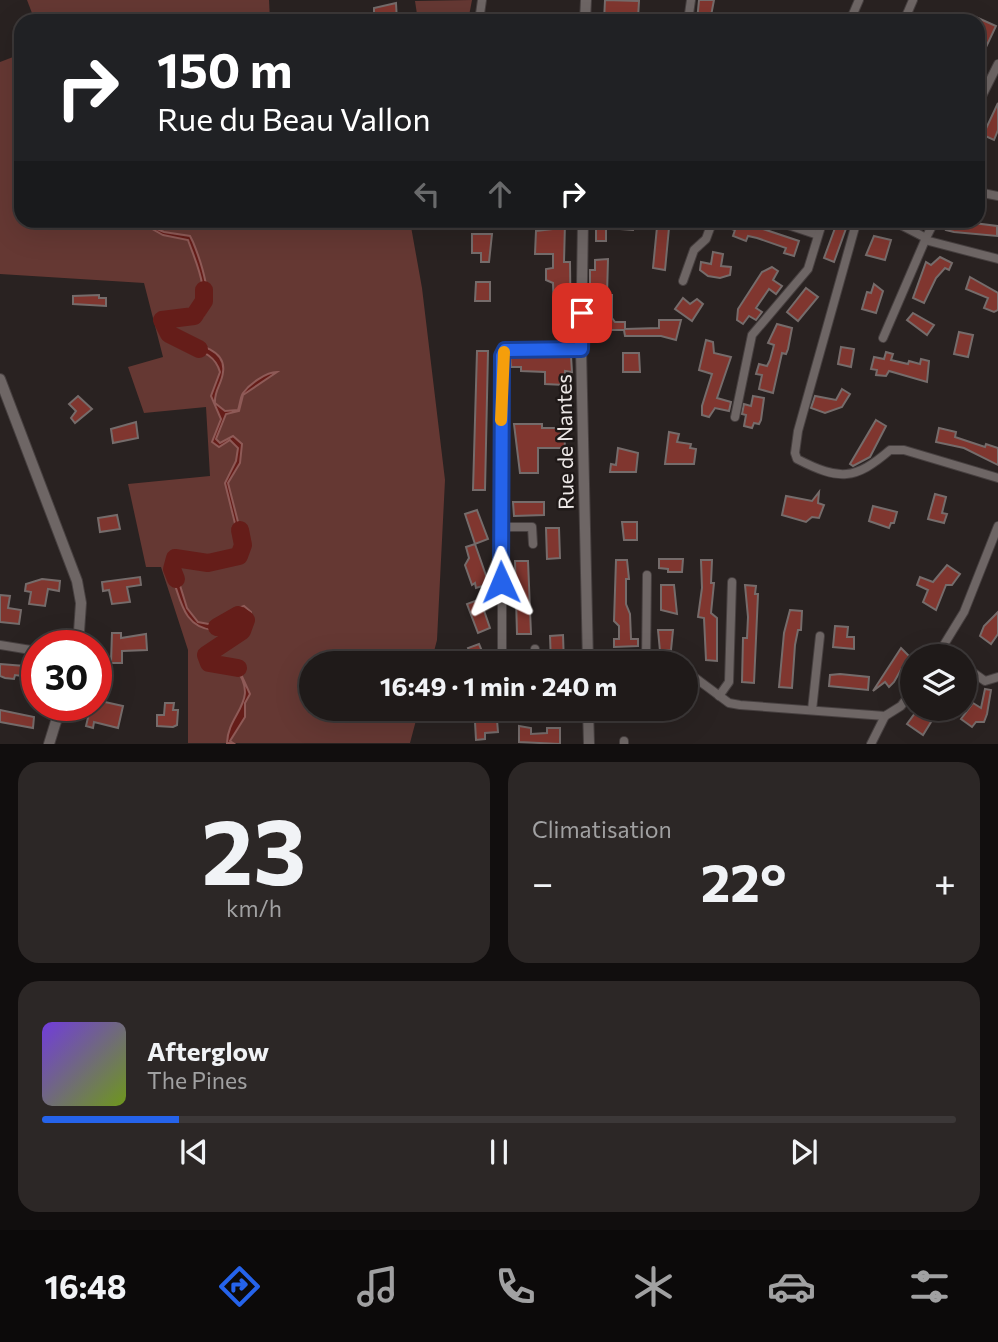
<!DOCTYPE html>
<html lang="fr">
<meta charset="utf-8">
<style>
body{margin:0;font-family:Commissioner,sans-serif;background:#2c2726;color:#f1f3f6;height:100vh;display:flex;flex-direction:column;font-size:26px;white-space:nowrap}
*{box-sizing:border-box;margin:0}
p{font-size:23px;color:#a1a1a2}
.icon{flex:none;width:38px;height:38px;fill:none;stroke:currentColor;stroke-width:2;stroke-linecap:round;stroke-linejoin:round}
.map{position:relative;height:744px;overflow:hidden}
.details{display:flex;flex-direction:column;gap:18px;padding:18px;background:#110e0e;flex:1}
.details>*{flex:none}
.banner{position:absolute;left:14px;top:14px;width:971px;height:214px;border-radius:21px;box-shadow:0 7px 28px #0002,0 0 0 2px #3c3838;background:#202124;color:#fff;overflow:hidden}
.controls{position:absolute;left:900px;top:644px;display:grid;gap:14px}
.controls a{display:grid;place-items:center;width:77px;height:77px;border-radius:50%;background:#1f1a19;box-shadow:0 7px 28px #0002,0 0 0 2px #3c3838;font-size:35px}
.speed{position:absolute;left:21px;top:630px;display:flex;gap:14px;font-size:35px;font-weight:700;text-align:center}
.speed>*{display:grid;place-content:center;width:91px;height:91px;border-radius:50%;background:#1f1a19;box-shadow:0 7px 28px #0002,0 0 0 2px #3c3838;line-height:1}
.speed .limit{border:10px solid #d22;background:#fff;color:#111}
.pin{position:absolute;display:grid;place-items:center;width:60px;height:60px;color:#fff;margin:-30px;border-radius:14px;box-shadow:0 4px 10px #0006}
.me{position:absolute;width:77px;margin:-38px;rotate:359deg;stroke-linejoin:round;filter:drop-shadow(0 0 5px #0008)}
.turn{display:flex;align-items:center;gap:24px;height:147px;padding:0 28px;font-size:32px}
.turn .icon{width:91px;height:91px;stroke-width:2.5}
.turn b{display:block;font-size:49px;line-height:60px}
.lanes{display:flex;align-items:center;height:66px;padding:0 28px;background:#0003;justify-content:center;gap:35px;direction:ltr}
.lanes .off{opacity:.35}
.big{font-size:52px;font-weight:700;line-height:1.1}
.details .card{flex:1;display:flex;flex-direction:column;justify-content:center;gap:10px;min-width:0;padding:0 24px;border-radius:21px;background:#2c2726}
.details .dial{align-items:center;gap:0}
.dial b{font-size:91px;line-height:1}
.song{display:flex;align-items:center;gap:21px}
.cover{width:84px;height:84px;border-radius:10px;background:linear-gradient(135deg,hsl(260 70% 55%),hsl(80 70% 35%))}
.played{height:7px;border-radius:4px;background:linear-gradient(90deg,#2563eb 15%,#3c3838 15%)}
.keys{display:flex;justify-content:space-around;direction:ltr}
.heat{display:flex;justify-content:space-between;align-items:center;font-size:38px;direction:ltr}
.details .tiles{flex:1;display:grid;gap:18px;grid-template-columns:1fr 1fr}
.card:last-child{grid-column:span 2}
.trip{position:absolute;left:299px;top:651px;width:399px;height:70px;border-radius:35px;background:#1f1a19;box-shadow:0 7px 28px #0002,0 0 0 2px #3c3838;font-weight:700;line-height:70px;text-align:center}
.tab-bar{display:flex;height:112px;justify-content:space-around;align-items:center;background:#0c0a0a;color:#a1a1a2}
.tab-bar .icon{width:49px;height:49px}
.tab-bar .current{color:#2563eb}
.tab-bar b{font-size:32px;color:#f1f3f6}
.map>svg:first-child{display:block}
</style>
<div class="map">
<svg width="998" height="744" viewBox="0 0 998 744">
<rect width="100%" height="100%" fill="#292221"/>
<g fill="#653833">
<path d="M27 0H269L270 21H35Z"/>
<path d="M472 0 468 21H418L415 1Z"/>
<path d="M21 54V220L410 221 422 288 445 480 437 640 431 663H312V709H419L410 743H188V650L161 567H146L128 484 210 476 206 407 144 413 128 367 163 357 144 283 0 274V62Z"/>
</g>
<path fill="#651d19" stroke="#8e5a57" stroke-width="2" d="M138 221 164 232 190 236 193 242C200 259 218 309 199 320 190 326 176 324 167 325L172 339C189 343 227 346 223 372 222 384 214 390 215 403L225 411 238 410C240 405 240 398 243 393 250 384 266 372 277 372L243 395 239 411 226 414 216 439 220 443 233 436 242 444 240 463 228 483 246 553 241 561C215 568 203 574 179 562L174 566 187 608 198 622 219 626 233 610 244 606 251 612C255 646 222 642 207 659L211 667 235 661 250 694 245 703V717L230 741 233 743H227C228 712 261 702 235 667L206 666 204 654C220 647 243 641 244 620L238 614 213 630C181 627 181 596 170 572L176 558 202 566 237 559 242 552 225 483 236 461 238 448 230 440 219 447 212 442 221 419 211 396 220 372C211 340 174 357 159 322L195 317C213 296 196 263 188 240L163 235Z"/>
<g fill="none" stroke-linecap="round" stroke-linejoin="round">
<g stroke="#651d19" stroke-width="18">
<path d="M199 349 169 334 162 320 194 316 204 301V290"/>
<path d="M176 579 172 569 175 558 208 563 239 556 243 545 240 530"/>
<path d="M217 627 238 615 246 620 242 631 206 655 209 663 238 668"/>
</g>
</g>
<g fill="#80362f" stroke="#756c6b" stroke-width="2">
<path d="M605 0 639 1 638 18 618 17V21H604Z"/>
<path d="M699 0H714L710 21H697Z"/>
<path d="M396 3 397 21H384L383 16H374V8Z"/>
<path d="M978 18 996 26 978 64Z"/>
<path d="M998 103V130L994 140 983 135Z"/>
<path d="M591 220H634L633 230 606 228V241H596V226H591Z"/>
<path d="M719 220H736L799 241 794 256 784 253 786 248 757 238 748 236 746 241 733 236 735 230 718 225Z"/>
<path d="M838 220 848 223 834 262 824 258Z"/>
<path d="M950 220 997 226V236L954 232 946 230Z"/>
<path d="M552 223H565L564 262H570L571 343H559L558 313H554L553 283 546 280V269L553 268V254H535L536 231 552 229Z"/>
<path d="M657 227 669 228 665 270 653 268Z"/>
<path d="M472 234H492L489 262H481V253H472Z"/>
<path d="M874 236 891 240 885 260 866 255Z"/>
<path d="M713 252 723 254 721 266 731 267 730 275 720 278 708 276 700 270 701 262 711 264Z"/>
<path d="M940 257 952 263 949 270 945 268 936 278 924 303 913 298 926 262 931 265Z"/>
<path d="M608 259 607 295H612V318L615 322H625V329L659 328V320H681L676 340 661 336H625L624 330H598V337L590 338V319H596V295H590V270H595V260Z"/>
<path d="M772 267 778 271 773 280 782 286 776 294 769 289 756 308 762 312 756 320 749 316 743 324 737 320 738 309 762 272Z"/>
<path d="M970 277 998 293V310L994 312 984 308 988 298 966 289Z"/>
<path d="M476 282H490V301H475Z"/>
<path d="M874 284 883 291 876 313 862 309 867 292 871 293Z"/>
<path d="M806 288 818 297 798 321 787 312Z"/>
<path d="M99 295V298H106V306L73 304V296Z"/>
<path d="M683 298 690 304 697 299 703 304 692 321 675 309Z"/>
<path d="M913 313 934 325 927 335 907 320Z"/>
<path d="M777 324 792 328 788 349 786 354 782 353 773 393 759 389 762 375 756 374 759 364 767 366 770 360 774 345 768 343Z"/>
<path d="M959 332 973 335 968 357 954 354Z"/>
<path d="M706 340 713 342 714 353 731 357 717 398 731 402 729 411 715 408 709 417 702 415V406L712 374 699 370Z"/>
<path d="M841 347 854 349 851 367 838 364Z"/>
<path d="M477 351H488L485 490H473Z"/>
<path d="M886 352 893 354 891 360 908 364 909 361 920 364 921 359 929 361 927 382 889 371 886 376 876 375 877 370 871 369 874 357 884 359Z"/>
<path d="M623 353H639L640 372H623Z"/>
<path d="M510 356H571L572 372 565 371 564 385 545 384V372L521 371V367H511Z"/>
<path d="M842 389 850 394 842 407 825 413 811 408 815 396 836 400Z"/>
<path d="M78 396 92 409 75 423 71 418 76 411 69 404Z"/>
<path d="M753 396 764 398 761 420 759 424 754 423 752 428 744 426 746 415 742 414 744 404 751 406Z"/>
<path d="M876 420 886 426 870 457 853 466 850 464Z"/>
<path d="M136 422 138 438 113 443 111 429Z"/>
<path d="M514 424H542V428H564L565 448H538V473H520Z"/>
<path d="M939 428 956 432 955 437 985 447 986 444 998 448V465L964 448 936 442Z"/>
<path d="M669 432 679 434 677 442 691 444 690 448 696 449 694 464H665Z"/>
<path d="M618 448 638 453 636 472H610L611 464 616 465Z"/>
<path d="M819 492 818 503 824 505 819 518 812 517 806 522 782 515 786 496 812 501Z"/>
<path d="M935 494 946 497 942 513 947 514 944 523 928 519Z"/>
<path d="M513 502H544V515L514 516Z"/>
<path d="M873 506 897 512 894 523H891L889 528 869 521Z"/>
<path d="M477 510 488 539 475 544 465 514Z"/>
<path d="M117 515 120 529 100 532 98 518Z"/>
<path d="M622 522H637V540H624Z"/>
<path d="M546 528H559L560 558 547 559Z"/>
<path d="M475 544 489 584 476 588 475 583 472 585 465 565 469 558 466 547Z"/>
<path d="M659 559H683L682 572H668V569L659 568Z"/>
<path d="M616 560H627L629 579H626V604L630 614 631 639H638V646L614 647V639H619V626L614 621Z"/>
<path d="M701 560H712L711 583H714L711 613 717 618V661L706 660 704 618 698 617 702 588Z"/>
<path d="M515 561H528L531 634H517Z"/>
<path d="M947 565 960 574 952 585H946L936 610 923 602 928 590 917 585 920 577 933 582Z"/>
<path d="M140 577 141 585 127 587 130 602 112 604 109 590 103 591 102 582Z"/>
<path d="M42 579 60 581 59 591 48 589 45 606 29 604 31 592 25 591 26 584Z"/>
<path d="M661 585H674L677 614 661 610Z"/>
<path d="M745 585 756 586 755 594H758L754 683 742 682 743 638H747L748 617Z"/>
<path d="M0 595 10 596 8 608 21 610 19 624 0 622Z"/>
<path d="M480 599 490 628 478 633 467 604Z"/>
<path d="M790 610 802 611 801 630H798L795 645 792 688 779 687 784 633Z"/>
<path d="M998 612V634L991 644 980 636 984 626Z"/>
<path d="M835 626 848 627 847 637H854V649L833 647Z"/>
<path d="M658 630H673L671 650 660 651Z"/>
<path d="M112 633H121V638L146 634 147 650 122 651V663H111Z"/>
<path d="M563 635 564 663H551L550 636Z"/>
<path d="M479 644 487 663H455L471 656 468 648Z"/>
<path d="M901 648 912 659 909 663 906 661 894 682 889 687 885 682 873 691Z"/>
<path d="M0 664 37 667V678L15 675 14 679 5 678 0 676Z"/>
<path d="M840 674 869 677 868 690 829 686 830 675Z"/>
<path d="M985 689 991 690 987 714 984 722H976L972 727 961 719 973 703 981 708Z"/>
<path d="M96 700 123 706 118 728 94 722 93 728 86 726 91 705H96Z"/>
<path d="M165 703H174L173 710H178L177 725 173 727 157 726V715H164Z"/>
<path d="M918 709H939L923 735 907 724Z"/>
<path d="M0 710 34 717 33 728 0 722Z"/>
<path d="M497 720 498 732 485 733V739L476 740 475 722Z"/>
<path d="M519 726 531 728V734L547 733V728H560V744L519 742Z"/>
</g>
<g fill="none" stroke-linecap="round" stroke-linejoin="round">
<defs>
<g id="street">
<path d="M479 21 482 0"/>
<path d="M688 21 691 0"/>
<path d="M850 21 859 0"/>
<path d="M904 21 913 0"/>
<path d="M978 104 998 64"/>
<path d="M978 192 998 196"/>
<path d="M773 220 818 235"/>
<path d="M857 220 798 431 795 453 797 459C840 481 855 480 890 450H904L998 478"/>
<path d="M926 238 935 220"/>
<path d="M925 240 998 259"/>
<path d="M683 281 694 250 706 239 713 220"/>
<path d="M883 338 926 238 891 220"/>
<path d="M735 417 752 335 808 269 823 220"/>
<path d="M500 527H532L533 544"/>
<path d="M0 645 37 651"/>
<path d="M941 650 951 656"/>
<path d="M937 656 964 612 998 526"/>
<path d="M588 662 617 663"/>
<path d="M502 663V356L505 350 581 349"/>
<path d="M535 663V649"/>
<path d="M646 663 647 575"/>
<path d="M964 666 985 681 998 677"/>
<path d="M686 671 729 703 740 705 885 716 901 706 912 691"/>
<path d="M719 696 729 682 732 582"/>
<path d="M503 709V712H589"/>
<path d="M812 710 820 636"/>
<path d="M479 712H503"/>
<path d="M624 744V741"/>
<path d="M871 744 885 716"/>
</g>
<g id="secondary">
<path d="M585 21 586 0"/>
<path d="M583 220 581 349 588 663"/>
<path d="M0 379 77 581 81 603 78 646"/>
<path d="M588 709 589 744"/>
<path d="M49 744 61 705"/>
</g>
</defs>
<use href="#street" stroke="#474040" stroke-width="10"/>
<use href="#secondary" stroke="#474040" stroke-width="12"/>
<use href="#street" stroke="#6e6665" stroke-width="8"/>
<use href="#secondary" stroke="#6e6665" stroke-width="10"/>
</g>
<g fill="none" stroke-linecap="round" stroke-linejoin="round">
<defs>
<path id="route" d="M501 582 502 356 505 350 581 349 582 313"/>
</defs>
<use href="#route" stroke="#184099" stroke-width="18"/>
<use href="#route" stroke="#2563eb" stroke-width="12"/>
<path stroke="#f59e0b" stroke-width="12" d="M501 420 504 352"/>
</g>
<g text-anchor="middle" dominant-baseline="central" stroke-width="5" stroke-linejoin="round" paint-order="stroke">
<g font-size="21" fill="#ede8e7" stroke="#1f1918">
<text transform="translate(564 442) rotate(-91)">Rue de Nantes</text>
</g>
</g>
</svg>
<div class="controls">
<a><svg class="icon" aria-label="layers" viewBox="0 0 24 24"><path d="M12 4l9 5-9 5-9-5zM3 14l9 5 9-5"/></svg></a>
</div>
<div class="speed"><div class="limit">30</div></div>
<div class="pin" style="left:582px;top:313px;background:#d93025"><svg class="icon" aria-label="arrive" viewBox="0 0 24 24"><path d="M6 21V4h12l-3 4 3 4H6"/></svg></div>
<svg class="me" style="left:501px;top:582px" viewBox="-20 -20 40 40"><path d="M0-17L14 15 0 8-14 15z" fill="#2563eb" stroke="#fff" stroke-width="4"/></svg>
<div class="trip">16:49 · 1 min · 240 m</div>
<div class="banner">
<div class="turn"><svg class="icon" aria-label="right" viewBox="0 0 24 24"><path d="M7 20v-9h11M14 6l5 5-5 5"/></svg><div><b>150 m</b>Rue du Beau Vallon</div></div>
<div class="lanes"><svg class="icon off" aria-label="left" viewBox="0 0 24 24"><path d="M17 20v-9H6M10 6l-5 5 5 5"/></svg><svg class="icon off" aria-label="ahead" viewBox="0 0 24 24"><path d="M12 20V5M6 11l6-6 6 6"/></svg><svg class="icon" aria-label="right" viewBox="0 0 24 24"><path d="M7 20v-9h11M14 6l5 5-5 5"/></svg></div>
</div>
</div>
<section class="details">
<div class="tiles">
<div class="card dial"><b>23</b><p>km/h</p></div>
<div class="card"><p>Climatisation</p>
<div class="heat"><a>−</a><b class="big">22°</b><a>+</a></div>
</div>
<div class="card">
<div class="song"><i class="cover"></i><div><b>Afterglow</b><p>The Pines</p></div></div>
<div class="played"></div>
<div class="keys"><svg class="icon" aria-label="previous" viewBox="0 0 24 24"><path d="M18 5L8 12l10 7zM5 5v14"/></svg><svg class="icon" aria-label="pause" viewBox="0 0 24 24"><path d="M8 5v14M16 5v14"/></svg><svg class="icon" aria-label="next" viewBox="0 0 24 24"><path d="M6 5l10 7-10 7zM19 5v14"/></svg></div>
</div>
</div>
</section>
<nav class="tab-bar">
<b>16:48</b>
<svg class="icon current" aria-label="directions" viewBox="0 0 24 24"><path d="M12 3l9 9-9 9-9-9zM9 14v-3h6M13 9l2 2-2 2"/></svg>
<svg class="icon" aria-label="music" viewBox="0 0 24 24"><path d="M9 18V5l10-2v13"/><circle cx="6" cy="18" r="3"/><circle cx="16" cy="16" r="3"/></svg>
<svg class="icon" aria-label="phone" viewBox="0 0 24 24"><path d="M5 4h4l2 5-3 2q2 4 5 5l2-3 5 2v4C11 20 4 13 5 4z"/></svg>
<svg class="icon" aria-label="climate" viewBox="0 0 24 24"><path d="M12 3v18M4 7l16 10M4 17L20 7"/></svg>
<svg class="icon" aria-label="car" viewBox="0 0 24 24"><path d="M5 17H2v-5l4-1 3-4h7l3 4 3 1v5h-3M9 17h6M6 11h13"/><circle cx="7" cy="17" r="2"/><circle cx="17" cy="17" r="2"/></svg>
<svg class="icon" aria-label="filters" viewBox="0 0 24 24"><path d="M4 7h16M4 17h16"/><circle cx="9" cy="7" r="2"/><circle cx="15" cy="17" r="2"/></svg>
</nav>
